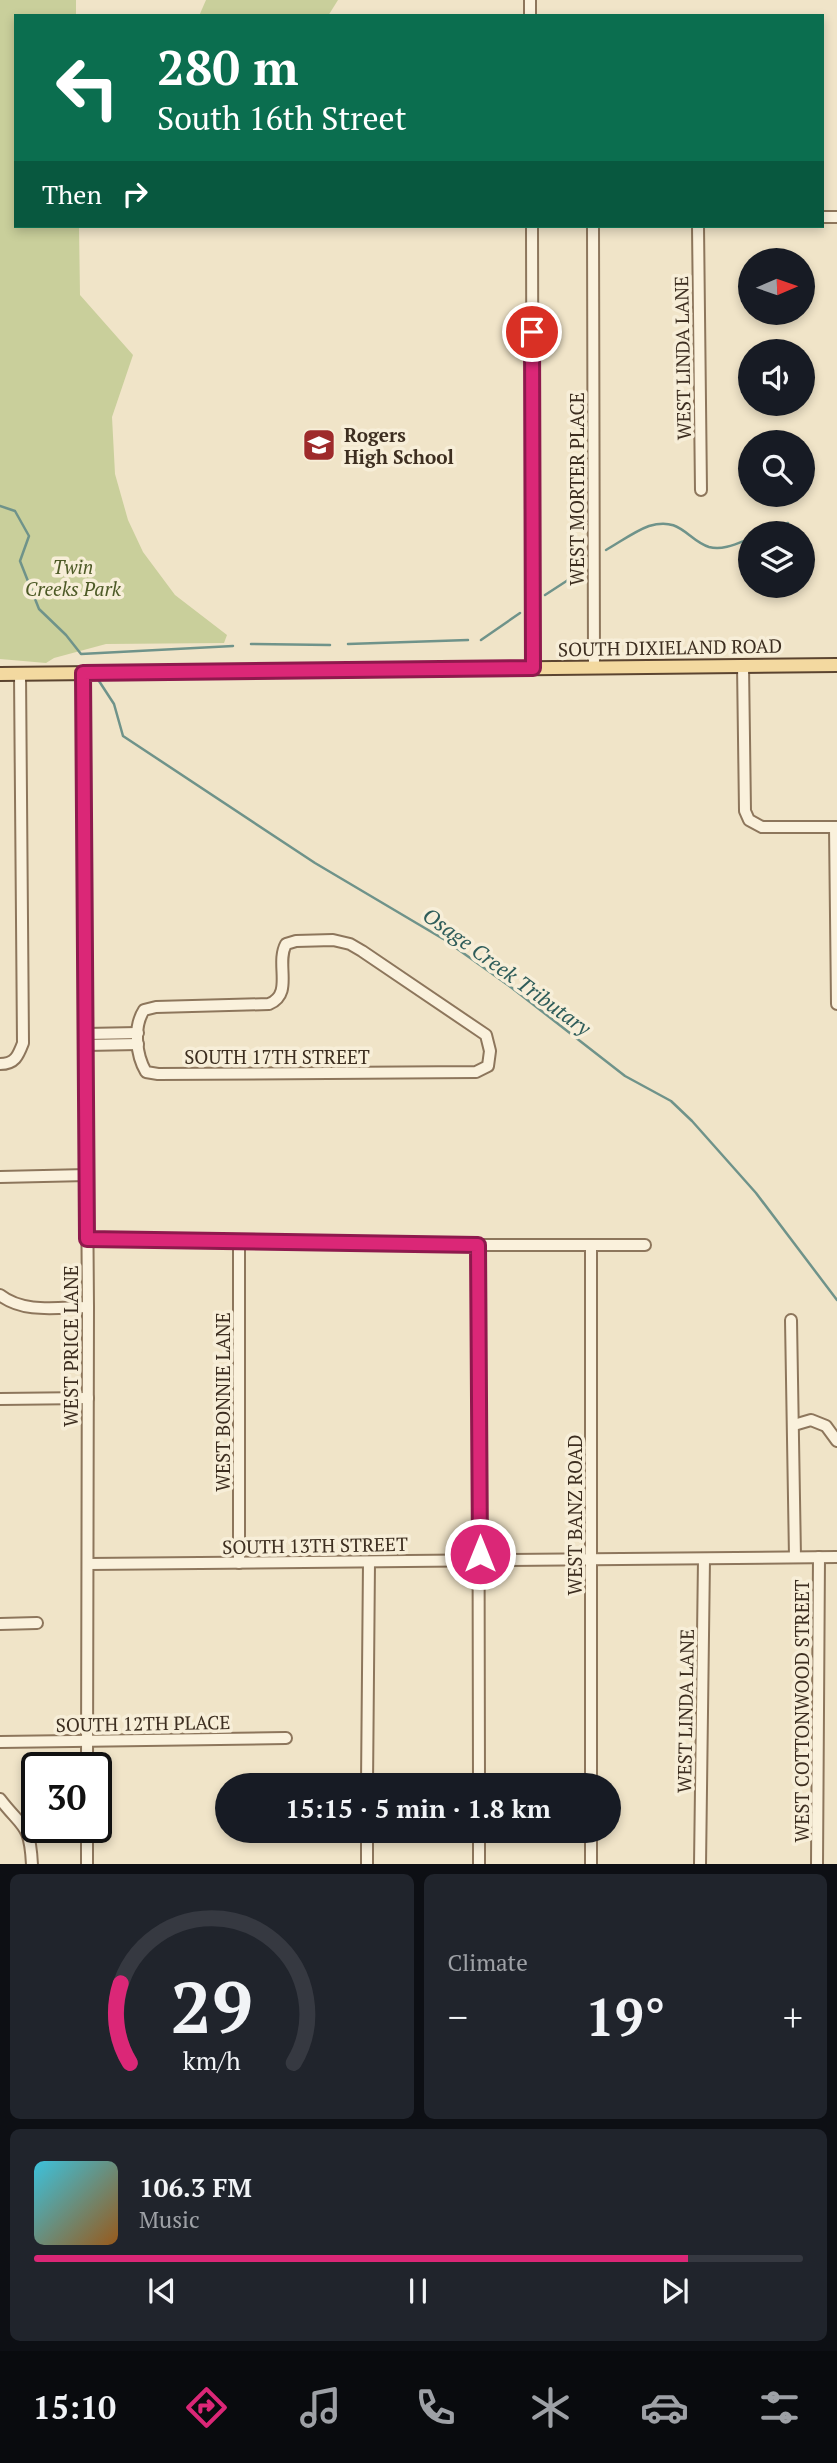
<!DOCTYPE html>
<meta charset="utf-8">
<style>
body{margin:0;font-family:"PT Serif",serif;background:#20242c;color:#f1f3f6;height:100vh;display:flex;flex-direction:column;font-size:26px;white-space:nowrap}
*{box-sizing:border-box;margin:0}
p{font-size:23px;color:#9ea1a6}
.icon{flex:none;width:38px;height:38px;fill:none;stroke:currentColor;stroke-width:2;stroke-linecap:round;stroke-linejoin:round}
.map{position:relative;height:1864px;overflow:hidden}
.sheet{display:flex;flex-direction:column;gap:10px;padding:10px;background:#0d0f14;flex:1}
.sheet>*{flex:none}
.top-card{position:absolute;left:14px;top:14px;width:810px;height:214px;border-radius:0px;box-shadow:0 4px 10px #0003;background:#0b6e4f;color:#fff;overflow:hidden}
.needle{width:46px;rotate:88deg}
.controls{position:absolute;left:738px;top:248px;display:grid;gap:14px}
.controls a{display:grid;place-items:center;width:77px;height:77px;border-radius:50%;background:#171b24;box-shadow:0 4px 10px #0003;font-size:35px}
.speed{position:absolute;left:21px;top:1752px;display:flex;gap:14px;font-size:35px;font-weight:700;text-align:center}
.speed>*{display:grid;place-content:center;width:91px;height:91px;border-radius:50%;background:#171b24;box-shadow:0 4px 10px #0003;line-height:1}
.speed .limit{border:4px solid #111;border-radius:10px;background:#fff;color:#111}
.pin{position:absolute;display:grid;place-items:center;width:60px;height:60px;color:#fff;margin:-30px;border:4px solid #fff;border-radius:50%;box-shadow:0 2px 7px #0007}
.me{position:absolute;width:77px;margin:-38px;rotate:0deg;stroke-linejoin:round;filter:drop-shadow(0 0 5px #0008)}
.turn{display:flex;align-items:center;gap:24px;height:147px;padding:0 28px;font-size:32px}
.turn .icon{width:91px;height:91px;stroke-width:2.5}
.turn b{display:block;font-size:49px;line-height:60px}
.then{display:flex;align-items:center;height:66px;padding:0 28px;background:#0003;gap:14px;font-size:26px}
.big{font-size:52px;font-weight:600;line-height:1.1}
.sheet .card{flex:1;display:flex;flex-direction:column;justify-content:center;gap:10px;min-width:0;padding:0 24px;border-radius:10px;background:#20242c}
.sheet .dial{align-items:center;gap:0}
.dial svg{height:182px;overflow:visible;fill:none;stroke:#363941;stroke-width:7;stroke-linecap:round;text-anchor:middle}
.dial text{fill:#f1f3f6;stroke:none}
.song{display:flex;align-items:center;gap:21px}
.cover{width:84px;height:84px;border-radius:10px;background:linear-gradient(135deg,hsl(190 70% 55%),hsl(30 70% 35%))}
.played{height:7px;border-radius:4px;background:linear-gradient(90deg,#db2777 85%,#363941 85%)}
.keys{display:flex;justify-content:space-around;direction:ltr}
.heat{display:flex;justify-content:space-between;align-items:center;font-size:38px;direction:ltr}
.sheet .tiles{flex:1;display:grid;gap:10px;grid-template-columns:1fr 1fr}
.card:last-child{grid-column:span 2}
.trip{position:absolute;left:215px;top:1773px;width:406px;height:70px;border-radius:35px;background:#171b24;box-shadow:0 4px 10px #0003;font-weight:600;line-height:70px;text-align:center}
.tabs{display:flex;height:112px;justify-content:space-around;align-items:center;background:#090b0e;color:#9ea1a6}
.tabs .icon{width:49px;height:49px}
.tabs .on{color:#db2777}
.tabs b{font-size:32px;color:#f1f3f6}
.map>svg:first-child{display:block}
</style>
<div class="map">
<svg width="837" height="1865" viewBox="0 0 837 1865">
<rect width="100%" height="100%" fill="#f0e4c8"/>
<g fill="#c9cf9b">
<path d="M0 0H76V16H16V226H79L80 295 133 355 112 417 115 474 128 520 143 552 175 595 227 635 224 643 106 644 54 658 46 663 0 659Z"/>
<path d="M206 0H338L328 16H199Z"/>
</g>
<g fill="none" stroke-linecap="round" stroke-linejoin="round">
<g stroke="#6f938a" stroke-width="2.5">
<path d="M0 506 15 511 29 536 20 561 39 609 66 635 81 654 233 646"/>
<path d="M761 534 788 523"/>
<path d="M606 550C620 542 635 531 649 526 681 516 687 540 709 547 723 551 738 543 751 538"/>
<path d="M545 595 585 569"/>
<path d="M481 640 520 613"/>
<path d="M251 644 330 645"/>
<path d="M348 644 468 640"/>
<path d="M99 681 114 704 123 736 315 863 445 940 512 988 625 1076 671 1101 692 1121 756 1193 837 1300"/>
</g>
<defs>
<g id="minor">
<path d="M530 0V16"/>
<path d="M822 217H837"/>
<path d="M532 226 533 668"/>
<path d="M593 226 594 668"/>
<path d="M698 226 701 490"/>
<path d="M743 665 745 811 749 820 762 827H837"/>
<path d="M83 673 88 1307 87 1768"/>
<path d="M835 827 837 1004"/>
<path d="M333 940 350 944 362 951 486 1035 490 1051 488 1066 476 1072 158 1074 146 1072C136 1055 133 1027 144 1010L156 1007 269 1004C294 994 275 964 286 944L296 941Z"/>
<path d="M86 1034 138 1033"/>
<path d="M86 1045 138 1044"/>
<path d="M0 1064C15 1064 18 1056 23 1043L20 674"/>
<path d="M0 1177 87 1175"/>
<path d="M87 1239 478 1245H645"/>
<path d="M239 1241V1563"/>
<path d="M478 1245 479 1785"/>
<path d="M0 1295C24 1314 59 1307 88 1307"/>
<path d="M791 1320 795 1557"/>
<path d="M0 1399 88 1398"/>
<path d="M794 1425 811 1420 826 1426 837 1441"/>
<path d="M88 1564 837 1557"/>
<path d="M0 1624 37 1623"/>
<path d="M0 1742 286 1738"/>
<path d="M367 1785 369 1562"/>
<path d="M591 1785V1245"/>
<path d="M0 1799C23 1829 30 1823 32 1865"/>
<path d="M87 1865V1827"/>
<path d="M367 1865V1830"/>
<path d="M479 1865V1830"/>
<path d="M591 1865V1830"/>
<path d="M700 1865 704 1559"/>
<path d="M817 1865 819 1557"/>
</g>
<path id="major" d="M0 674 837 665"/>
</defs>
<use href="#minor" stroke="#8d765c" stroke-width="14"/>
<use href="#major" stroke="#5b4430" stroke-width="16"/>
<use href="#minor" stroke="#faf1dc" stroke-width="10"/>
<use href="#major" stroke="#f3d9a0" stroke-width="12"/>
</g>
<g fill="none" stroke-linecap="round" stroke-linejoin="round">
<defs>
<path id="route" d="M480 1554 478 1245 87 1239 83 673 533 668 532 332"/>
</defs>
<use href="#route" stroke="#8e194d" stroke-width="18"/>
<use href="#route" stroke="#db2777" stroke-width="12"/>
</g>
<defs>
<symbol id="school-square" viewBox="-11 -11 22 22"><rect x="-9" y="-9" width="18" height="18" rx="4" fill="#9e2a2b" stroke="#f7eed8"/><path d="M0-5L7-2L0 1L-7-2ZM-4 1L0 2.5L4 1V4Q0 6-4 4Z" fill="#fff"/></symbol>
</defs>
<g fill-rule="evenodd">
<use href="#school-square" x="300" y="426" width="38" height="38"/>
</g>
<g text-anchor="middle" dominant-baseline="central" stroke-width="7" stroke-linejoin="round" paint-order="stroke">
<g font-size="19" fill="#3d2e20" stroke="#f7eed8">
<text transform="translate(682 358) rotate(-91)">WEST LINDA LANE</text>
<text transform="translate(576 489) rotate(-90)">WEST MORTER PLACE</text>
<text transform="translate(670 647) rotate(-1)">SOUTH DIXIELAND ROAD</text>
<text x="277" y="1056">SOUTH 17TH STREET</text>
<text transform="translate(70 1346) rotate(-90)">WEST PRICE LANE</text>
<text transform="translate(222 1402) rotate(-90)">WEST BONNIE LANE</text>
<text transform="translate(574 1515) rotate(-90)">WEST BANZ ROAD</text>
<text transform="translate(315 1545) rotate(-1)">SOUTH 13TH STREET</text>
<text transform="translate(685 1711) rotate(-89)">WEST LINDA LANE</text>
<text transform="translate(801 1711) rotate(-90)">WEST COTTONWOOD STREET</text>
<text transform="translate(143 1723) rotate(-1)">SOUTH 12TH PLACE</text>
</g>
<g font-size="19" font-weight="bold" fill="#3d2e20" stroke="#f7eed8" text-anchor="start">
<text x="344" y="434">Rogers<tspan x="344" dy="22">High School</tspan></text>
</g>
<g font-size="19" font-style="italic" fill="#4d5a26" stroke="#f7eed8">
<text x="73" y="566">Twin<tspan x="73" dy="22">Creeks Park</tspan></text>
</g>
<g font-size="21" font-style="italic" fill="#2f5d5a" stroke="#f7eed8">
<text transform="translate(507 971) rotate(36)">Osage Creek Tributary</text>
</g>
</g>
</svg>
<div class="controls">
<a><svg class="needle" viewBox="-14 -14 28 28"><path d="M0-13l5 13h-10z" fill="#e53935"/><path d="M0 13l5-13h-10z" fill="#9ea1a6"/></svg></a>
<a><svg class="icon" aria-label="sound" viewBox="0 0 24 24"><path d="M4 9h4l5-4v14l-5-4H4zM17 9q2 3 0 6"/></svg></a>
<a><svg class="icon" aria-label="search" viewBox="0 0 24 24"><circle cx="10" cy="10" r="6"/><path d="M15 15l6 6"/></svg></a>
<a><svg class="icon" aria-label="layers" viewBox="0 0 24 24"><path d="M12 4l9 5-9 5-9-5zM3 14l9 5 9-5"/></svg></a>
</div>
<div class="speed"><div class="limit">30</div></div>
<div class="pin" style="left:532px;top:332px;background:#d93025"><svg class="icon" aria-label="arrive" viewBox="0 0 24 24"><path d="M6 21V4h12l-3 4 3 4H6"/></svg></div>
<svg class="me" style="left:480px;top:1554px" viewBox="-20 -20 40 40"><circle r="17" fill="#db2777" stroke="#fff" stroke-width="3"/><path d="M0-11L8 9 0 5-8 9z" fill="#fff"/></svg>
<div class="trip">15:15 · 5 min · 1.8 km</div>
<div class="top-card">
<div class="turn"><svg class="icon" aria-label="left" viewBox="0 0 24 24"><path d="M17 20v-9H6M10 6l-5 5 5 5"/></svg><div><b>280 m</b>South 16th Street</div></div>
<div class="then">Then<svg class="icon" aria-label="right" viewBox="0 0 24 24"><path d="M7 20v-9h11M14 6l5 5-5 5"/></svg></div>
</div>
</div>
<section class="sheet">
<div class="tiles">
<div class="card dial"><svg viewBox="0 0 100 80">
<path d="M14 69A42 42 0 1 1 86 69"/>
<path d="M14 69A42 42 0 0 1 10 34" stroke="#db2777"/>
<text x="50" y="56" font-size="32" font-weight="700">29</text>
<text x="50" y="72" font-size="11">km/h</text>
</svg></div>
<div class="card"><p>Climate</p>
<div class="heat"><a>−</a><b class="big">19°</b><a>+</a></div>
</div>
<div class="card">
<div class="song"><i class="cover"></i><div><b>106.3 FM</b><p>Music</p></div></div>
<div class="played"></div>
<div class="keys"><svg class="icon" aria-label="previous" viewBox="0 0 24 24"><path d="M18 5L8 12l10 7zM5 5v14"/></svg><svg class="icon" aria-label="pause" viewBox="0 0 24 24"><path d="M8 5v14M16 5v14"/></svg><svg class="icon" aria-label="next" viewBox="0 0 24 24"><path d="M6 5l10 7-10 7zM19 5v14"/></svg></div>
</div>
</div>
</section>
<nav class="tabs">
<b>15:10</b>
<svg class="icon on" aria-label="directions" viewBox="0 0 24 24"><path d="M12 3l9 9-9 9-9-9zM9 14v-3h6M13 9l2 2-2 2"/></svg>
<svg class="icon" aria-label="music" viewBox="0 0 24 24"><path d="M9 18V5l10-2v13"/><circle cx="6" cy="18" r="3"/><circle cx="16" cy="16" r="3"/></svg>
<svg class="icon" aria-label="phone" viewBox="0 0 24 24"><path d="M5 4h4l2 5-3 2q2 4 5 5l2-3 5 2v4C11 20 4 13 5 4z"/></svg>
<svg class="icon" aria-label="climate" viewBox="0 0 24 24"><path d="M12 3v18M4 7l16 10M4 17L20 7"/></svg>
<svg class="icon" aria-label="car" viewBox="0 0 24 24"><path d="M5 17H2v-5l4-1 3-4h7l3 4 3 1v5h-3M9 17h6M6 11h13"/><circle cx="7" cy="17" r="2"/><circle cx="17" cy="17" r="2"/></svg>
<svg class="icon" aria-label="filters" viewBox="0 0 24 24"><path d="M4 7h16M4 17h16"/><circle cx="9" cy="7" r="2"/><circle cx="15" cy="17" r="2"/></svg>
</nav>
